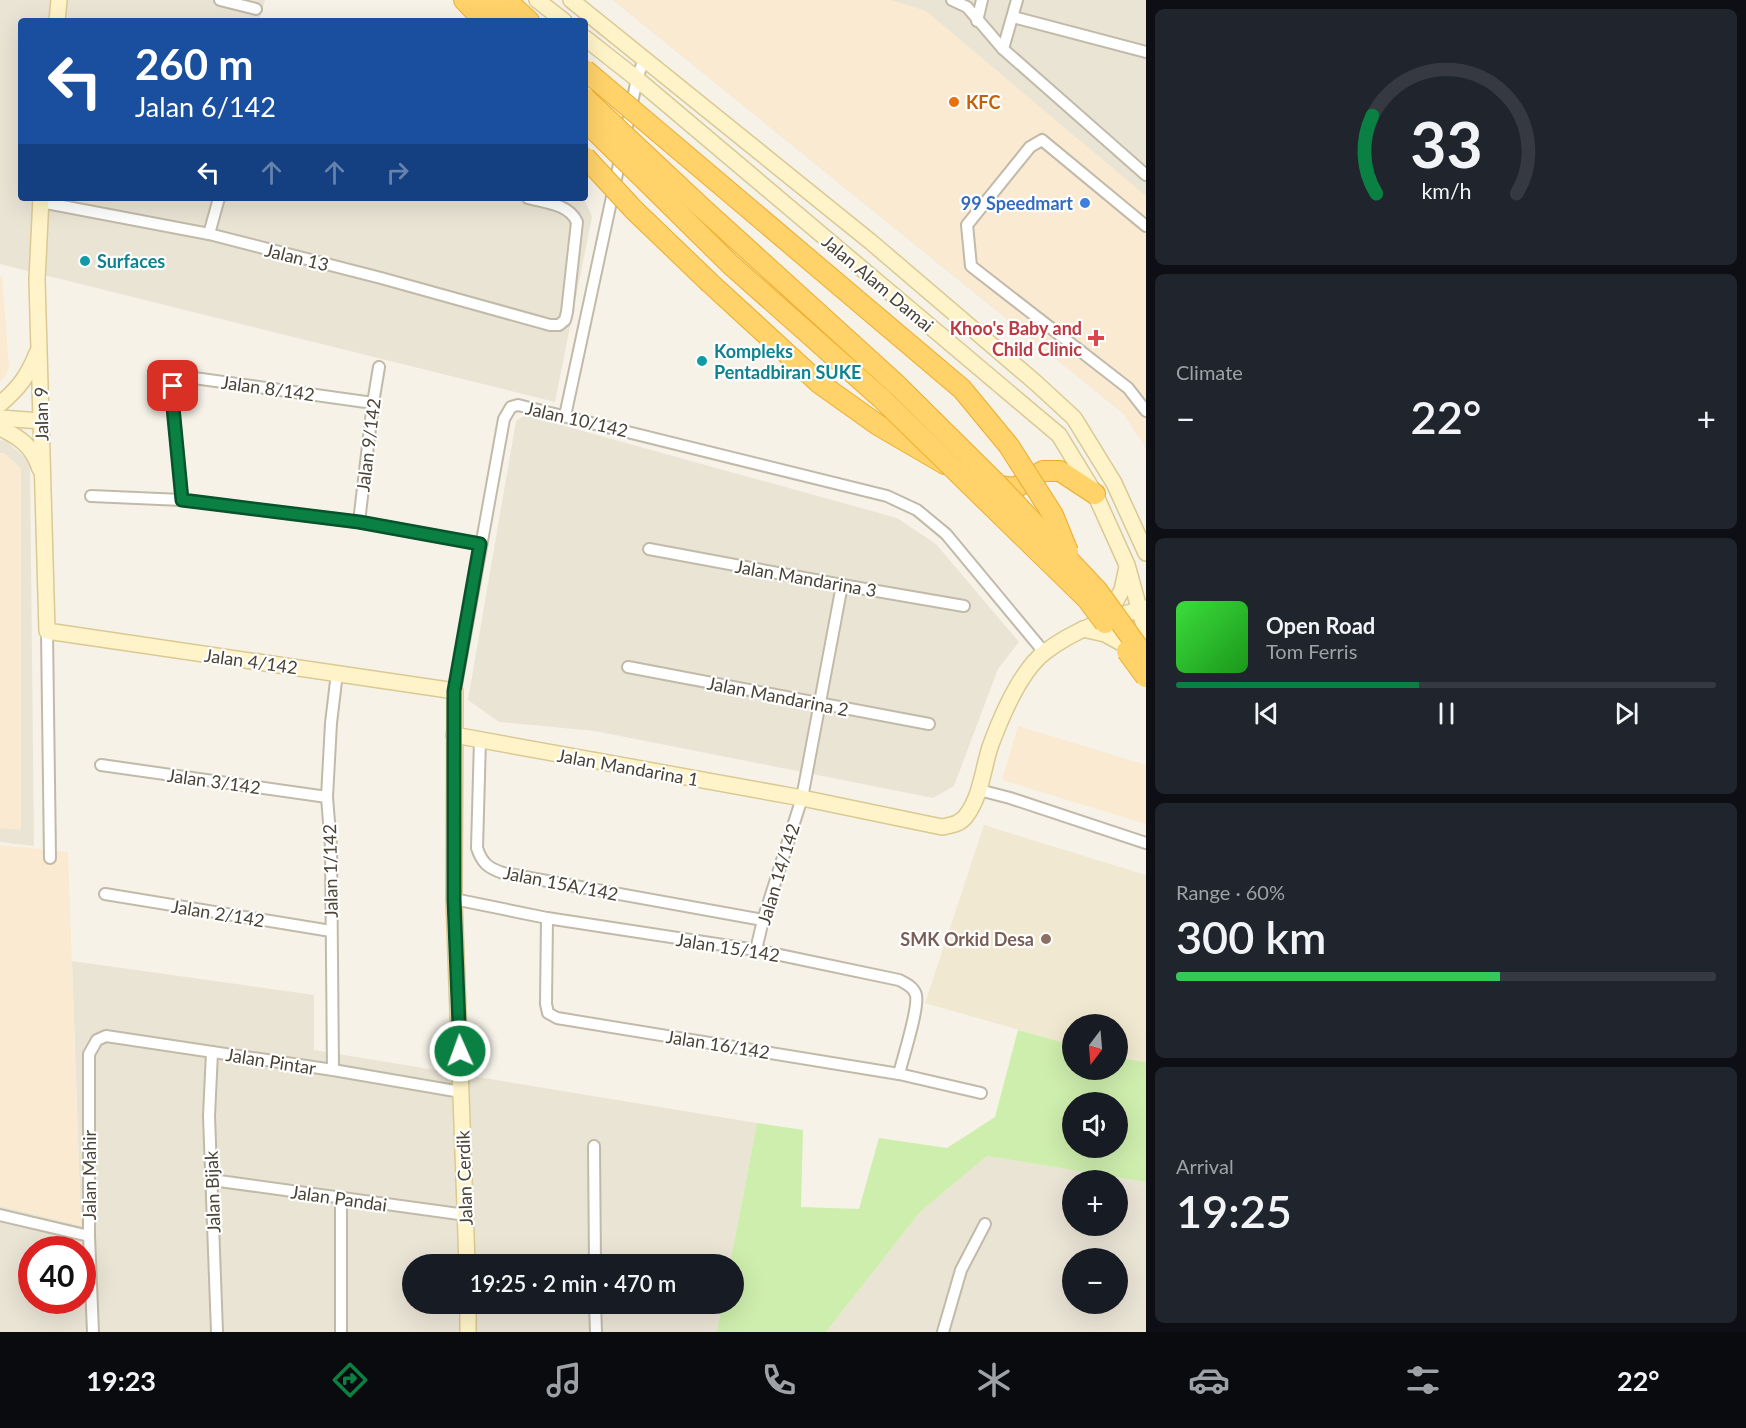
<!DOCTYPE html>
<meta charset="utf-8">
<style>
body{margin:0;font-family:Lato,sans-serif;background:#20242c;color:#f1f3f6;height:100vh;display:flex;flex-direction:column;font-size:22px;white-space:nowrap}
*{box-sizing:border-box;margin:0}
p{font-size:20px;color:#9ea1a6}
.icon{flex:none;width:33px;height:33px;fill:none;stroke:currentColor;stroke-width:2;stroke-linecap:round;stroke-linejoin:round}
.map{position:relative;flex:1;overflow:hidden}
.side{display:flex;flex-direction:column;gap:9px;padding:9px;background:#0d0f14;width:600px}
.side>*{flex:none}
.top-card{position:absolute;left:18px;top:18px;width:570px;height:183px;border-radius:6px;box-shadow:0 6px 24px #0002;background:#1a4fa0;color:#fff;overflow:hidden}
.needle{width:39px;rotate:196deg}
.buttons{position:absolute;left:1062px;top:1014px;display:grid;gap:12px}
.buttons a{display:grid;place-items:center;width:66px;height:66px;border-radius:50%;background:#171b24;box-shadow:0 6px 24px #0002;font-size:30px}
.speed{position:absolute;left:18px;top:1236px;display:flex;gap:12px;font-size:30px;font-weight:700;text-align:center}
.speed>*{display:grid;place-content:center;width:78px;height:78px;border-radius:50%;background:#171b24;box-shadow:0 6px 24px #0002;line-height:1}
.speed .limit{border:9px solid #d22;background:#fff;color:#111}
.pin{position:absolute;display:grid;place-items:center;width:51px;height:51px;color:#fff;margin:-26px;border-radius:12px;box-shadow:0 3px 9px #0006}
.me{position:absolute;width:66px;margin:-33px;rotate:358deg;stroke-linejoin:round;filter:drop-shadow(0 0 4px #0008)}
.turn{display:flex;align-items:center;gap:21px;height:126px;padding:0 18px;font-size:27px}
.turn .icon{width:78px;height:78px;stroke-width:2.5}
.turn b{display:block;font-size:42px;line-height:51px}
.lanes{display:flex;align-items:center;height:57px;padding:0 18px;background:#0003;justify-content:center;gap:30px;direction:ltr}
.lanes .off{opacity:.35}
.big{font-size:45px;font-weight:600;line-height:1.1}
.side .widget{flex:1;display:flex;flex-direction:column;justify-content:center;gap:9px;min-width:0;padding:0 21px;border-radius:9px;background:#20242c}
.side .dial{align-items:center;gap:0}
.dial svg{height:156px;overflow:visible;fill:none;stroke:#363941;stroke-width:7;stroke-linecap:round;text-anchor:middle}
.dial text{fill:#f1f3f6;stroke:none}
.song{display:flex;align-items:center;gap:18px}
.cover{width:72px;height:72px;border-radius:9px;background:linear-gradient(135deg,hsl(120 70% 55%),hsl(120 70% 35%))}
.played{height:6px;border-radius:3px;background:linear-gradient(90deg,#0b8043 45%,#363941 45%)}
.keys{display:flex;justify-content:space-around;direction:ltr}
.heat{display:flex;justify-content:space-between;align-items:center;font-size:33px;direction:ltr}
.charge{height:9px;border-radius:4px;background:linear-gradient(90deg,#34c759 60%,#363941 0)}
.trip{position:absolute;left:402px;top:1254px;width:342px;height:60px;border-radius:30px;background:#171b24;box-shadow:0 6px 24px #0002;font-weight:600;line-height:60px;text-align:center}
.tabs{display:flex;height:96px;justify-content:space-around;align-items:center;background:#090b0e;color:#9ea1a6}
.tabs .icon{width:42px;height:42px}
.tabs .on{color:#0b8043}
.tabs b{font-size:27px;color:#f1f3f6}
main{display:flex;flex:1;min-height:0}
.map>svg:first-child{display:block}
</style>
<main>
<div class="map">
<svg width="1146" height="1332" viewBox="0 0 1146 1332">
<rect width="100%" height="100%" fill="#f6f2e8"/>
<g fill="#eae4d5" fill-rule="evenodd">
<path d="M0 0H265L259 21H21V198H584L592 217 555 402 0 264Z"/>
<path d="M613 0H1146V448L1124 414Z"/>
<path d="M525 415 897 518 936 544 1019 642 998 669 954 786 933 798 595 731 499 722 468 700 516 421Z"/>
<path d="M0 440 6 441 30 462 34 846 0 842Z"/>
<path d="M72 961 314 995V1050L757 1123 730 1264H412V1304H722L717 1332H0V1206L81 1225ZM32 1250H82V1300H32Z"/>
<path d="M987 1156 1146 1182V1332H826L920 1212ZM1072 1180H1118V1226H1072ZM1072 1258H1118V1304H1072Z"/>
</g>
<g fill="#f9ead1">
<path d="M613 0H891L926 11 1146 196V448L1124 414Z"/>
<path d="M0 276 2 277 9 367 6 375 0 382Z"/>
<path d="M0 453H4L21 468V830L0 828Z"/>
<path d="M1018 726 1146 765V824L1002 780Z"/>
<path d="M0 845 68 852 81 1226 0 1206Z"/>
</g>
<path fill="#f0e8d0" d="M984 825 1146 875V1062L1118 1058V1024H1072V1045L925 1003Z"/>
<path fill="#ceeead" fill-rule="evenodd" d="M1018 1030 1072 1045V1070H1118V1058L1146 1062V1182L987 1156 920 1212 826 1332H717L722 1304H734V1264H730L757 1123 803 1130 801 1207 859 1209 879 1138 947 1148 995 1117ZM1072 1102H1118V1148H1072Z"/>
<g fill="none" stroke-linecap="round" stroke-linejoin="round">
<defs>
<g id="street">
<path d="M220 0 256 9"/>
<path d="M952 0 967 7 1003 49 1146 175"/>
<path d="M1013 17 1146 52"/>
<path d="M977 21 982 0"/>
<path d="M1003 49 1017 0"/>
<path d="M625 136 637 79 644 59"/>
<path d="M41 202 209 234 381 278 550 325H559L565 320 567 312 577 222C569 204 546 203 528 198"/>
<path d="M1146 226 1042 140 1030 147 967 225 971 266 1128 388 1146 411"/>
<path d="M209 234 219 198"/>
<path d="M565 416 621 155"/>
<path d="M91 496 182 500 359 522 480 544"/>
<path d="M182 500 172 397 176 379 187 377 373 403"/>
<path d="M359 522 373 403 379 367"/>
<path d="M649 549 842 585 964 606"/>
<path d="M47 631 50 858"/>
<path d="M628 667 929 724"/>
<path d="M455 691 504 419 511 407 518 405 887 496 917 510 946 534 1044 652"/>
<path d="M480 740 477 848C482 863 488 868 503 873L763 920"/>
<path d="M101 765 327 797"/>
<path d="M979 790 1010 798 1146 843"/>
<path d="M105 894 331 931"/>
<path d="M454 899 547 918 756 950 899 980C905 983 914 987 916 995 919 1009 903 1057 899 1074"/>
<path d="M547 918 546 1004 548 1013 557 1018 899 1074 981 1093"/>
<path d="M756 950 763 920 802 798 842 585"/>
<path d="M212 1052 209 1116 217 1332"/>
<path d="M333 1070 331 847 327 797 331 723 337 673"/>
<path d="M594 1146 595 1264"/>
<path d="M212 1180 466 1215"/>
<path d="M341 1198V1332"/>
<path d="M0 1215 89 1236"/>
<path d="M595 1304 596 1332"/>
<path d="M93 1332 89 1236V1054L97 1040 106 1036 333 1070 461 1092"/>
<path d="M943 1332 961 1270 985 1224"/>
</g>
<g id="secondary">
<path d="M537 0 564 21"/>
<path d="M571 0 871 242 1036 383 1074 418 1114 483 1146 553"/>
<path d="M57 21 59 0"/>
<path d="M585 38 637 79 1059 435 1095 494 1127 565 1146 633"/>
<path d="M41 198 37 280 47 631 455 691 454 899 467 1264"/>
<path d="M0 404C19 388 28 376 37 353"/>
<path d="M0 418 41 421"/>
<path d="M0 428C21 438 33 447 40 469"/>
<path d="M1106 619 1122 590 1127 567"/>
<path d="M1083 629 1105 634 1138 652"/>
<path d="M454 735 802 798 942 827C952 825 960 824 966 816 981 796 983 769 990 747 1001 717 1020 671 1045 652 1075 629 1111 617 1146 608"/>
<path d="M468 1304V1332"/>
</g>
<g id="highway">
<path d="M464 0 484 21"/>
<path d="M481 0 504 21"/>
<path d="M506 0 529 21"/>
<path d="M710 283 819 383 878 425 945 464"/>
<path d="M990 485 1015 488 1043 471H1060L1095 494"/>
</g>
</defs>
<use href="#street" stroke="#c2baa9" stroke-width="14"/>
<use href="#secondary" stroke="#dac993" stroke-width="18"/>
<use href="#highway" stroke="#eeac2a" stroke-width="22"/>
<use href="#street" stroke="#fff" stroke-width="10"/>
<use href="#secondary" stroke="#fff4c9" stroke-width="15"/>
<use href="#highway" stroke="#ffd26a" stroke-width="20"/>
<defs>
<g id="highway-bridge">
<path d="M585 70 962 389 1009 446 1053 515 1068 552"/>
<path d="M585 98 700 206 897 385 998 485 1097 590 1146 658"/>
<path d="M585 121 730 264 881 398 1087 599 1105 623"/>
<path d="M585 157 634 210 710 283"/>
<path d="M1127 651 1146 677"/>
</g>
</defs>
<use href="#highway-bridge" stroke="#eeac2a" stroke-width="22" stroke-linecap="butt"/>
<use href="#highway-bridge" stroke="#ffd26a" stroke-width="20"/>
</g>
<g fill="none" stroke-linecap="round" stroke-linejoin="round">
<defs>
<path id="route" d="M173 386 172 397 182 500 359 522 480 544 454 691V899L460 1051"/>
</defs>
<use href="#route" stroke="#07532c" stroke-width="15"/>
<use href="#route" stroke="#0b8043" stroke-width="10"/>
</g>
<circle fill="#e8710a" stroke="#fff" stroke-width="2" cx="954" cy="102" r="6"/>
<circle fill="#3f7fe0" stroke="#fff" stroke-width="2" cx="1085" cy="203" r="6"/>
<g fill="#0f9aa8" stroke="#fff" stroke-width="2">
<circle cx="85" cy="261" r="6"/>
<circle cx="702" cy="361" r="6"/>
</g>
<path fill="#e0444e" stroke="#fff" stroke-width="2" d="M1093 329h6v6h6v6h-6v6h-6v-6h-6v-6h6z"/>
<circle fill="#8d6e63" stroke="#fff" stroke-width="2" cx="1046" cy="939" r="6"/>
<g text-anchor="middle" dominant-baseline="central" stroke-width="4.5" stroke-linejoin="round" paint-order="stroke">
<g font-size="18" font-weight="bold" fill="#c56008" stroke="#fff" text-anchor="start">
<text x="966" y="102">KFC</text>
</g>
<g font-size="18" font-weight="bold" fill="#366cbe" stroke="#fff" text-anchor="end">
<text x="1073" y="203">99 Speedmart</text>
</g>
<g font-size="18" fill="#4a4336" stroke="#fff">
<text transform="translate(297 257) rotate(14)">Jalan 13</text>
<text transform="translate(878 283) rotate(40)">Jalan Alam Damai</text>
<text transform="translate(268 388) rotate(8)">Jalan 8/142</text>
<text transform="translate(41 414) rotate(-91)">Jalan 9</text>
<text transform="translate(577 419) rotate(13)">Jalan 10/142</text>
<text transform="translate(368 445) rotate(-83)">Jalan 9/142</text>
<text transform="translate(806 578) rotate(10)">Jalan Mandarina 3</text>
<text transform="translate(251 661) rotate(8)">Jalan 4/142</text>
<text transform="translate(778 696) rotate(11)">Jalan Mandarina 2</text>
<text transform="translate(628 767) rotate(10)">Jalan Mandarina 1</text>
<text transform="translate(214 781) rotate(8)">Jalan 3/142</text>
<text transform="translate(330 871) rotate(-91)">Jalan 1/142</text>
<text transform="translate(778 874) rotate(-73)">Jalan 14/142</text>
<text transform="translate(561 883) rotate(11)">Jalan 15A/142</text>
<text transform="translate(218 913) rotate(9)">Jalan 2/142</text>
<text transform="translate(728 947) rotate(9)">Jalan 15/142</text>
<text transform="translate(718 1044) rotate(9)">Jalan 16/142</text>
<text transform="translate(271 1061) rotate(9)">Jalan Pintar</text>
<text transform="translate(89 1175) rotate(-90)">Jalan Mahir</text>
<text transform="translate(464 1178) rotate(-92)">Jalan Cerdik</text>
<text transform="translate(212 1192) rotate(-92)">Jalan Bijak</text>
<text transform="translate(339 1198) rotate(8)">Jalan Pandai</text>
</g>
<g font-size="18" font-weight="bold" fill="#0d838f" stroke="#fff" text-anchor="start">
<text x="97" y="261">Surfaces</text>
<text x="714" y="351">Kompleks<tspan x="714" dy="21">Pentadbiran SUKE</tspan></text>
</g>
<g font-size="18" font-weight="bold" fill="#be3a42" stroke="#fff" text-anchor="end">
<text x="1082" y="328">Khoo's Baby and<tspan x="1082" dy="21">Child Clinic</tspan></text>
</g>
<g font-size="18" font-weight="bold" fill="#785e54" stroke="#fff" text-anchor="end">
<text x="1034" y="939">SMK Orkid Desa</text>
</g>
</g>
</svg>
<div class="buttons">
<a><svg class="needle" viewBox="-14 -14 28 28"><path d="M0-13l5 13h-10z" fill="#e53935"/><path d="M0 13l5-13h-10z" fill="#9ea1a6"/></svg></a>
<a><svg class="icon" aria-label="sound" viewBox="0 0 24 24"><path d="M4 9h4l5-4v14l-5-4H4zM17 9q2 3 0 6"/></svg></a>
<a>+</a>
<a>−</a>
</div>
<div class="speed"><div class="limit">40</div></div>
<div class="pin" style="left:173px;top:386px;background:#d93025"><svg class="icon" aria-label="arrive" viewBox="0 0 24 24"><path d="M6 21V4h12l-3 4 3 4H6"/></svg></div>
<svg class="me" style="left:460px;top:1051px" viewBox="-20 -20 40 40"><circle r="17" fill="#0b8043" stroke="#fff" stroke-width="3"/><path d="M0-11L8 9 0 5-8 9z" fill="#fff"/></svg>
<div class="trip">19:25 · 2 min · 470 m</div>
<div class="top-card">
<div class="turn"><svg class="icon" aria-label="left" viewBox="0 0 24 24"><path d="M17 20v-9H6M10 6l-5 5 5 5"/></svg><div><b>260 m</b>Jalan 6/142</div></div>
<div class="lanes"><svg class="icon" aria-label="left" viewBox="0 0 24 24"><path d="M17 20v-9H6M10 6l-5 5 5 5"/></svg><svg class="icon off" aria-label="ahead" viewBox="0 0 24 24"><path d="M12 20V5M6 11l6-6 6 6"/></svg><svg class="icon off" aria-label="ahead" viewBox="0 0 24 24"><path d="M12 20V5M6 11l6-6 6 6"/></svg><svg class="icon off" aria-label="right" viewBox="0 0 24 24"><path d="M7 20v-9h11M14 6l5 5-5 5"/></svg></div>
</div>
</div>
<section class="side">
<div class="widget dial"><svg viewBox="0 0 100 80">
<path d="M14 69A42 42 0 1 1 86 69"/>
<path d="M14 69A42 42 0 0 1 12 29" stroke="#0b8043"/>
<text x="50" y="56" font-size="32" font-weight="700">33</text>
<text x="50" y="72" font-size="11">km/h</text>
</svg></div>
<div class="widget"><p>Climate</p>
<div class="heat"><a>−</a><b class="big">22°</b><a>+</a></div>
</div>
<div class="widget">
<div class="song"><i class="cover"></i><div><b>Open Road</b><p>Tom Ferris</p></div></div>
<div class="played"></div>
<div class="keys"><svg class="icon" aria-label="previous" viewBox="0 0 24 24"><path d="M18 5L8 12l10 7zM5 5v14"/></svg><svg class="icon" aria-label="pause" viewBox="0 0 24 24"><path d="M8 5v14M16 5v14"/></svg><svg class="icon" aria-label="next" viewBox="0 0 24 24"><path d="M6 5l10 7-10 7zM19 5v14"/></svg></div>
</div>
<div class="widget"><p>Range · 60%</p><b class="big">300 km</b><div class="charge"></div></div>
<div class="widget"><p>Arrival</p><b class="big">19:25</b></div>
</section>
</main>
<nav class="tabs">
<b>19:23</b>
<svg class="icon on" aria-label="directions" viewBox="0 0 24 24"><path d="M12 3l9 9-9 9-9-9zM9 14v-3h6M13 9l2 2-2 2"/></svg>
<svg class="icon" aria-label="music" viewBox="0 0 24 24"><path d="M9 18V5l10-2v13"/><circle cx="6" cy="18" r="3"/><circle cx="16" cy="16" r="3"/></svg>
<svg class="icon" aria-label="phone" viewBox="0 0 24 24"><path d="M5 4h4l2 5-3 2q2 4 5 5l2-3 5 2v4C11 20 4 13 5 4z"/></svg>
<svg class="icon" aria-label="climate" viewBox="0 0 24 24"><path d="M12 3v18M4 7l16 10M4 17L20 7"/></svg>
<svg class="icon" aria-label="car" viewBox="0 0 24 24"><path d="M5 17H2v-5l4-1 3-4h7l3 4 3 1v5h-3M9 17h6M6 11h13"/><circle cx="7" cy="17" r="2"/><circle cx="17" cy="17" r="2"/></svg>
<svg class="icon" aria-label="filters" viewBox="0 0 24 24"><path d="M4 7h16M4 17h16"/><circle cx="9" cy="7" r="2"/><circle cx="15" cy="17" r="2"/></svg>
<b>22°</b>
</nav>
